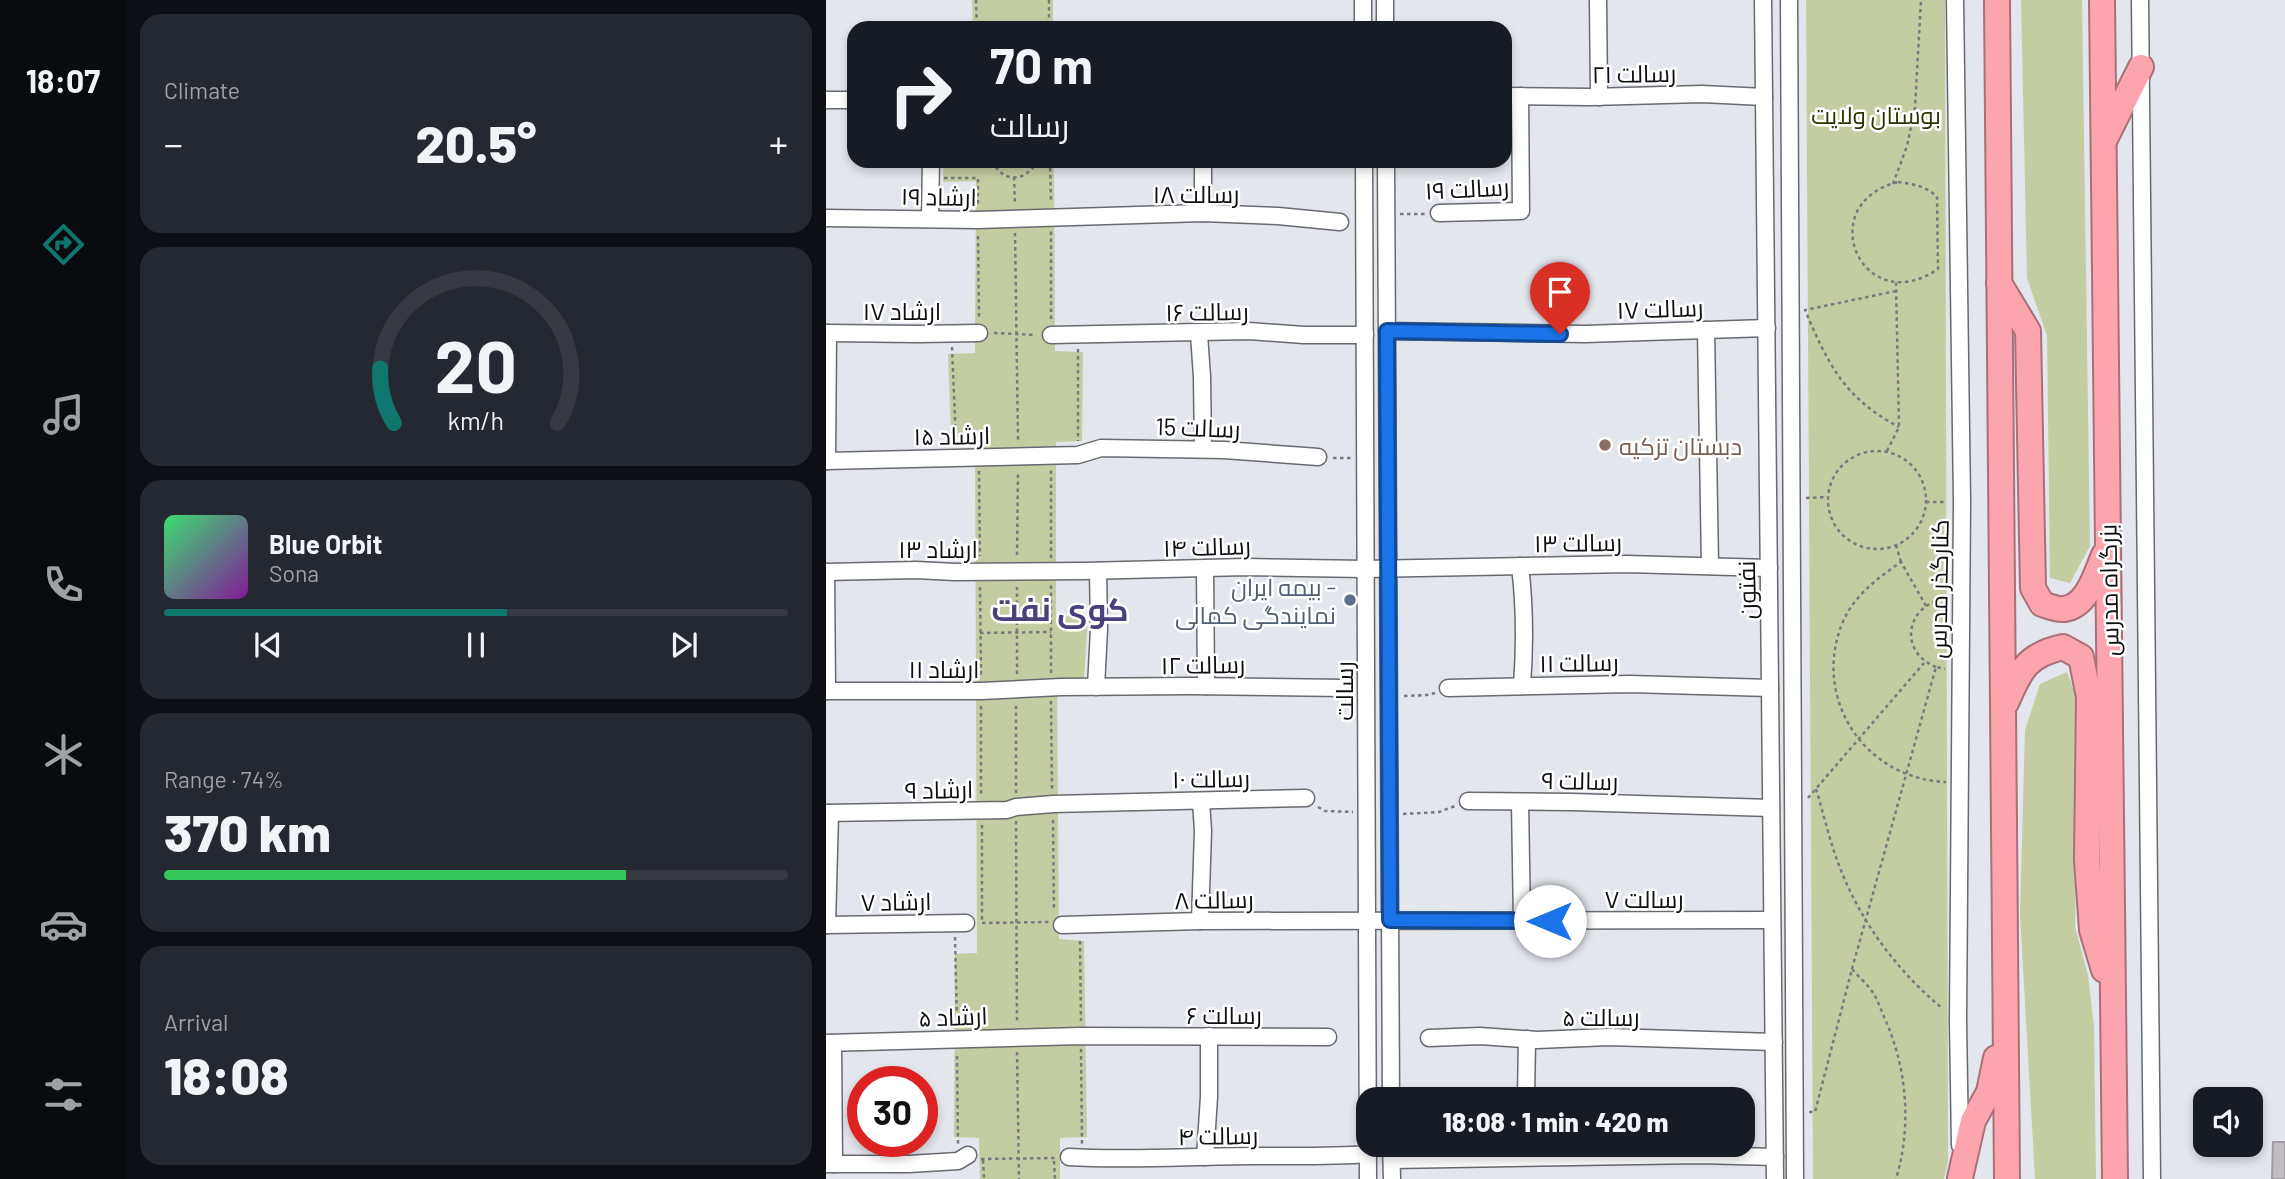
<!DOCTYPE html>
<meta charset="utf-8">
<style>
body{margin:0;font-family:Barlow,Cairo,sans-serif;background:#242831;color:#f1f3f6;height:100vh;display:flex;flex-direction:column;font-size:26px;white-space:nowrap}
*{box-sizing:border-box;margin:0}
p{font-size:23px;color:#9ea1a6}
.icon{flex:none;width:38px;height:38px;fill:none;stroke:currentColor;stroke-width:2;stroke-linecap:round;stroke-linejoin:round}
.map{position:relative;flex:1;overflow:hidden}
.details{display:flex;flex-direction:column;gap:14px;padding:14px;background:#0d0f14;width:700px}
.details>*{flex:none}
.guide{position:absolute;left:21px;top:21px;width:665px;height:147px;border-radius:21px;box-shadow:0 4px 10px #0003;background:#171b24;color:#f1f3f6;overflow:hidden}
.fabs{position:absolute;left:1367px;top:1087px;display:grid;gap:14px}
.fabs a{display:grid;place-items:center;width:70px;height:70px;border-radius:14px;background:#171b24;box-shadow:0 4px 10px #0003;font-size:35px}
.speed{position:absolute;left:21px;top:1066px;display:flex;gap:14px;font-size:35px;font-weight:700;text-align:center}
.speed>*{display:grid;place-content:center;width:91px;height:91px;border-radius:50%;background:#171b24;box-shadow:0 4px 10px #0003;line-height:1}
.speed .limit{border:10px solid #d22;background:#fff;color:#111}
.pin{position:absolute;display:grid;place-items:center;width:60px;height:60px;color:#fff;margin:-72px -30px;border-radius:50% 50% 50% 0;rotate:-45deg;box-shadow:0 0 7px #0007}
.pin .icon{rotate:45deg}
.me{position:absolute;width:77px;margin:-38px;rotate:270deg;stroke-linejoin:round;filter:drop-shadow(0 0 5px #0008)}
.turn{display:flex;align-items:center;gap:24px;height:147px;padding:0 28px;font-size:32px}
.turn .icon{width:91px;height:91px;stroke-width:2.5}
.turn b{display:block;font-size:49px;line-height:60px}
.big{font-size:52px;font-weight:800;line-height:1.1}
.details .widget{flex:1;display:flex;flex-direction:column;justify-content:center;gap:10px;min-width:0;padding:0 24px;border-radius:21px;background:#242831}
.details .dial{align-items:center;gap:0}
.dial svg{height:182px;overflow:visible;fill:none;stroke:#363941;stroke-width:7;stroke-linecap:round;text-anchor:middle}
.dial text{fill:#f1f3f6;stroke:none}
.song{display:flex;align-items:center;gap:21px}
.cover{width:84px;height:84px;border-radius:10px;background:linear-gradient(135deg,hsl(140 70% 55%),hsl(290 70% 35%))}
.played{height:7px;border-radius:4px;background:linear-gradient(90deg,#0f766e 55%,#363941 55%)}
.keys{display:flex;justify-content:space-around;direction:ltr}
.heat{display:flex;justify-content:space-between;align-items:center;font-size:38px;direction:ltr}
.charge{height:10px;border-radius:5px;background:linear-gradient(90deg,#34c759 74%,#363941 0)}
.trip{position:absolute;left:530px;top:1087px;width:399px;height:70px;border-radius:21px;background:#171b24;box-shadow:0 4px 10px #0003;font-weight:800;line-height:70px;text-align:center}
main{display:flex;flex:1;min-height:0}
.tab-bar{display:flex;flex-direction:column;width:126px;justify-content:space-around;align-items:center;background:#090b0e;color:#9ea1a6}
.tab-bar .icon{width:49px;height:49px}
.tab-bar .current{color:#0f766e}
.tab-bar b{font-size:32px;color:#f1f3f6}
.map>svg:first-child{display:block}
</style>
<main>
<nav class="tab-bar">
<b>18:07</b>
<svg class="icon current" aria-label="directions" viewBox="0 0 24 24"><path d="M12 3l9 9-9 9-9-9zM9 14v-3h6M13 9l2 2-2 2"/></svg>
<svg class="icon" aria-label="music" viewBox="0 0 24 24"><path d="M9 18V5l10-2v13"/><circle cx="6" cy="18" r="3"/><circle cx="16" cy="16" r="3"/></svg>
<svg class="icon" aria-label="phone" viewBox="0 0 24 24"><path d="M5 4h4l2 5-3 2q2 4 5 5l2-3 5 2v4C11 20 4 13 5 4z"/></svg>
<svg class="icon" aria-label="climate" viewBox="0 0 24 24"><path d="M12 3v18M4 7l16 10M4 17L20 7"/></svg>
<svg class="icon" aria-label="car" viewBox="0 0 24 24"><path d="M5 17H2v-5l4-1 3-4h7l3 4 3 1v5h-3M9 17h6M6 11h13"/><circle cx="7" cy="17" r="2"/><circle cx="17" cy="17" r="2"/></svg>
<svg class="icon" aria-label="filters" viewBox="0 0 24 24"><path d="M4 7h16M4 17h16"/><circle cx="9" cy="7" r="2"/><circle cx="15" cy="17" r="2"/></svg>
</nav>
<section class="details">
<div class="widget"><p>Climate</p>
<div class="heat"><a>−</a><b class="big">20.5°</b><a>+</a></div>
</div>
<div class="widget dial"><svg viewBox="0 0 100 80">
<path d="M14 69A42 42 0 1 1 86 69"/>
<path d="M14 69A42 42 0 0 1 8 45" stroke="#0f766e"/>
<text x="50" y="56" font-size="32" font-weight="700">20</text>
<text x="50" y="72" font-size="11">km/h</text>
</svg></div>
<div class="widget">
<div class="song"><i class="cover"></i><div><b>Blue Orbit</b><p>Sona</p></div></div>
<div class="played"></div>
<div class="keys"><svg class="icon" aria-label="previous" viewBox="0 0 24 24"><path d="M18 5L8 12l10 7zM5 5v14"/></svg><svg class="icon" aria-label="pause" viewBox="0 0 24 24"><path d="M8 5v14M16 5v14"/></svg><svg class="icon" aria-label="next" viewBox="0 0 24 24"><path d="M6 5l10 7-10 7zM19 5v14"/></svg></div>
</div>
<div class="widget"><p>Range · 74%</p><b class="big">370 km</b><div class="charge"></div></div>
<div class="widget"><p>Arrival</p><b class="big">18:08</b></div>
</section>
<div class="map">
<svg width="1459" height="1179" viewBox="0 0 1459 1179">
<rect width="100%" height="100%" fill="#e3e6ec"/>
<g fill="#c4cda2">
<path d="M146 0H227V28H147Z"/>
<path d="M980 0H1119L1122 1161 1118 1179H987Z"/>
<path d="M1195 0H1256L1264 546 1244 583 1224 578 1221 336 1201 278Z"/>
<path d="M117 161H228L229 351 257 352 256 441 230 442V616L262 617 258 678H231L233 939 258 941 261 1137 234 1138V1179H154L153 1138 128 1137 129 954 151 953 149 437H125L122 354 149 353 150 181 117 182Z"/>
<path d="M1241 672 1252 702 1249 927 1262 975 1268 1027 1270 1179H1209L1194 914 1199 730 1214 684Z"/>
</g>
<path fill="#c1bdc2" stroke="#9f9ba0" stroke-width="2" d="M1447 1142H1459V1179H1446Z"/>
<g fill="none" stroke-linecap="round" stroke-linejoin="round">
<defs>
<g id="minor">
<path d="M537 0V28"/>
<path d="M559 0V28"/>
<path d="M772 0 773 97"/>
<path d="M937 0 949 1179"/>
<path d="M963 0 969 1179"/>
<path d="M1129 0 1136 502 1132 1021 1134 1145"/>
<path d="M1314 0 1326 1179"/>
<path d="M679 96 764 97 876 94 938 97"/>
<path d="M0 100H28"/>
<path d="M538 161 542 1179"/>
<path d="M560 161 565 1099"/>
<path d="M377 213V161"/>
<path d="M613 213 695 211 694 96"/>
<path d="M104 217 105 161"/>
<path d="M0 218 151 220 377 213 452 216 514 222"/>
<path d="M880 330 884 566"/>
<path d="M561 331 759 334 941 328"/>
<path d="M0 333 93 334 153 333"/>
<path d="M373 334 376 377 377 449"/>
<path d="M225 335 423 331 478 335H539"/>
<path d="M0 461 252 455 275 448 398 450 492 457"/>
<path d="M1 461 2 333"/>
<path d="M694 566C699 607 699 646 696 686"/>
<path d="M379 568 380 686"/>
<path d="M0 572 90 570 129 572 258 571 420 567 539 569 801 564 943 568"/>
<path d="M0 572 1 691"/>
<path d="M270 687 273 629 272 571"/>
<path d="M622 688 804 684 944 688"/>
<path d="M0 691H155L235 687 364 686 518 688"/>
<path d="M642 801 745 802 945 808"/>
<path d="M694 802 696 921"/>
<path d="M0 813 181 810 190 807 227 804 480 798"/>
<path d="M374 921 377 831 375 801"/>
<path d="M0 925 140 923"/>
<path d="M1 925 4 813"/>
<path d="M236 925 374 921 946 920"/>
<path d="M603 1038 654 1036 711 1040 783 1037 948 1042"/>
<path d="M0 1043 255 1036 502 1037"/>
<path d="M7 1043 8 1164"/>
<path d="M700 1099 701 1039"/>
<path d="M565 1144 566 1179"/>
<path d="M243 1157C305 1161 366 1156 428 1156 466 1156 503 1157 542 1154"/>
<path d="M379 1157 383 1097V1036"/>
<path d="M566 1160 874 1155 949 1157"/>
<path d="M0 1164H83L132 1161 142 1155"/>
</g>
<g id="highway">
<path d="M1171 0 1181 1179"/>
<path d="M1276 0 1289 1179"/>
<path d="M1279 139 1315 67"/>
<path d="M1173 283 1202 331 1207 588 1216 604C1222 606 1232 610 1238 609 1262 606 1270 573 1278 555"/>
<path d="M1180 703C1194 671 1200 655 1237 647L1255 657 1263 697 1261 860 1266 930 1278 970"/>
<path d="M1134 1178 1147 1121 1163 1092 1170 1058"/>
</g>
</defs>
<use href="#minor" stroke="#676a6f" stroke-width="19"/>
<use href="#highway" stroke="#a97077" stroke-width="28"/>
<g stroke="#77797d" stroke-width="2.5" stroke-dasharray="3.5 3.5" stroke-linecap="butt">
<path d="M150 0 151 28"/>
<path d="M223 0V28"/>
<path d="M166 161C178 184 199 182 212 161"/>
<path d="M224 161 225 203"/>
<path d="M188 177 189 205"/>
<path d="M118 178H152V205"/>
<path d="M1072 182C1087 184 1100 186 1111 197L1112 269C1036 321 985 204 1072 182Z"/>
<path d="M1067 184 1081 146 1089 108 1095 0"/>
<path d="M574 214H599"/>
<path d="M189 233 192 440"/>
<path d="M152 236 153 317"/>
<path d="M1070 291 979 310C1002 364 1018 398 1073 427"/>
<path d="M225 319V231"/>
<path d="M168 333 210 335"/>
<path d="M126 347 130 442"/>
<path d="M252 349V441"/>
<circle cx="1051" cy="500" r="49"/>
<path d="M1061 451 1073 427 1070 282"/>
<path d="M507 458H525"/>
<path d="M153 471 154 556"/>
<path d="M980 498 1001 497"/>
<path d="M1100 502H1121"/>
<path d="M1070 545 1075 562"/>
<path d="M191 555 192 471"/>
<path d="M225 558V470"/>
<path d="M154 587 155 675"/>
<path d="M1100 606 1075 562C1052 578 1027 596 1016 624 986 699 1039 779 1120 782"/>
<path d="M154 633 225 632"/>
<path d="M1110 667C1071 651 1080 604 1121 598"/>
<path d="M225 673V585"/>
<path d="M191 674V587"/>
<path d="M578 696 601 695 609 693"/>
<path d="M225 701 226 789"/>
<path d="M155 706V794"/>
<path d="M990 789C998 815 1004 843 1014 868 1035 922 1071 971 1116 1008"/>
<path d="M190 793V706"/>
<path d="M982 798 1098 663"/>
<path d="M492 807 499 811 527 812"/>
<path d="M577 814 613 812 629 806"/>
<path d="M227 820 228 911"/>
<path d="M190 821 191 1024"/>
<path d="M156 825V923"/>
<path d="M156 923 223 922"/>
<path d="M129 937 131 1025"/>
<path d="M254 941 255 1021"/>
<path d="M1026 969 1110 667 1119 669"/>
<path d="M255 1049 256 1144"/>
<path d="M191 1052 193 1179"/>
<path d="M131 1056 132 1144"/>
<path d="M983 1112H989L1026 969C1033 977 1042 985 1048 994 1052 1001 1055 1010 1059 1019 1081 1068 1086 1127 1070 1179"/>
<path d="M155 1159 229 1158"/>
<path d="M157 1160 158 1179"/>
<path d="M228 1161 229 1179"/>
</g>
<use href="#minor" stroke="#fff" stroke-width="16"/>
<use href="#highway" stroke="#fca5ae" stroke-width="24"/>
</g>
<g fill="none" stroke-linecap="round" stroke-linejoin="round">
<defs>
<path id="route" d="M724 921 564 920 561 331 734 334"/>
</defs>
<use href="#route" stroke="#114b97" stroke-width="18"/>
<use href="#route" stroke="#1a73e8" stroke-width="12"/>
</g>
<circle fill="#8d6e63" stroke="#fff" stroke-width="2.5" cx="779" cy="445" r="7"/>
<circle fill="#5c6f8a" stroke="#fff" stroke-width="2.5" cx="524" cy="600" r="7"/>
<g text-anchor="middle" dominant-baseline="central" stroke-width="5" stroke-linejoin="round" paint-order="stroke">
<g font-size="24" fill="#0e0f11" stroke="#fff">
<text transform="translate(808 73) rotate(-1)">رسالت ۲۱</text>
<text transform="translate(641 188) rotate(-3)">رسالت ۱۹</text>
<text x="370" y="193">رسالت ۱۸</text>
<text transform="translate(113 196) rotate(1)">ارشاد ۱۹</text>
<text transform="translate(834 308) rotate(-2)">رسالت ۱۷</text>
<text x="76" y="310">ارشاد ۱۷</text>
<text transform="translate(381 311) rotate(-1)">رسالت ۱۶</text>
<text transform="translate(372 427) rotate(2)">رسالت 15</text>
<text transform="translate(126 435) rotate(-1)">ارشاد ۱۵</text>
<text transform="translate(752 542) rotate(-1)">رسالت ۱۳</text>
<text transform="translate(381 546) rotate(-2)">رسالت ۱۴</text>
<text x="112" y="548">ارشاد ۱۳</text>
<text transform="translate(1112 589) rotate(-89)">کنارگذر مدرس</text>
<text transform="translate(920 590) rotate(-91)">نفتون</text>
<text transform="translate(1282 590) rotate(-91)">بزرگراه مدرس</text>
<text transform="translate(753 662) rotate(-1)">رسالت ۱۱</text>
<text transform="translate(377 664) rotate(-1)">رسالت ۱۲</text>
<text x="118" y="668">ارشاد ۱۱</text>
<text transform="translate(517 691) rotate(-90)">رسالت</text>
<text transform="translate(385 778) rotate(-1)">رسالت ۱۰</text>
<text transform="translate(754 780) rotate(1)">رسالت ۹</text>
<text transform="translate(113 789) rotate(-1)">ارشاد ۹</text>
<text x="818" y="898">رسالت ۷</text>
<text transform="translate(388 899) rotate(-1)">رسالت ۸</text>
<text transform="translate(70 901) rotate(-1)">ارشاد ۷</text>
<text x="398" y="1014">رسالت ۶</text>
<text transform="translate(127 1016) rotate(-2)">ارشاد ۵</text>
<text x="775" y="1016">رسالت ۵</text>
<text transform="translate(392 1135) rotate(-1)">رسالت ۴</text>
</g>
<g font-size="24" fill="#2d3400" stroke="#fff">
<text x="1050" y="114">بوستان ولایت</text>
</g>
<g font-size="24" fill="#785e54" stroke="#fff" text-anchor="start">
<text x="793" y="445">دبستان تزکیه</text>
</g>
<g font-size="24" fill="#4e5e75" stroke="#fff" text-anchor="end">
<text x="510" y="586">بیمه ایران -<tspan x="510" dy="28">نمایندگى کمالى</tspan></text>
</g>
<g font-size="32" font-weight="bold" fill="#48417e" stroke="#fff">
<text x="234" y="608">کوی نفت</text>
</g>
</g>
</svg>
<div class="fabs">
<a><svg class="icon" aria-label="sound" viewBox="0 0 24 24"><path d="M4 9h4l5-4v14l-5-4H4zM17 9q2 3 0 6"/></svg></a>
</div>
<div class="speed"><div class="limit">30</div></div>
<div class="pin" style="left:734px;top:334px;background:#d93025"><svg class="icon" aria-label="arrive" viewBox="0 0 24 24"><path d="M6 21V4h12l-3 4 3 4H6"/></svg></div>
<svg class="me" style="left:724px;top:921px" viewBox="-20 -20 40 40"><circle r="19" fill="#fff"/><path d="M0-13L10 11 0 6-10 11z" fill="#1a73e8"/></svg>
<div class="trip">18:08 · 1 min · 420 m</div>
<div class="guide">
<div class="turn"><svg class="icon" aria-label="right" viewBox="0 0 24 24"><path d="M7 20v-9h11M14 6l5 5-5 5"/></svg><div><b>70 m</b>رسالت</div></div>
</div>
</div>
</main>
